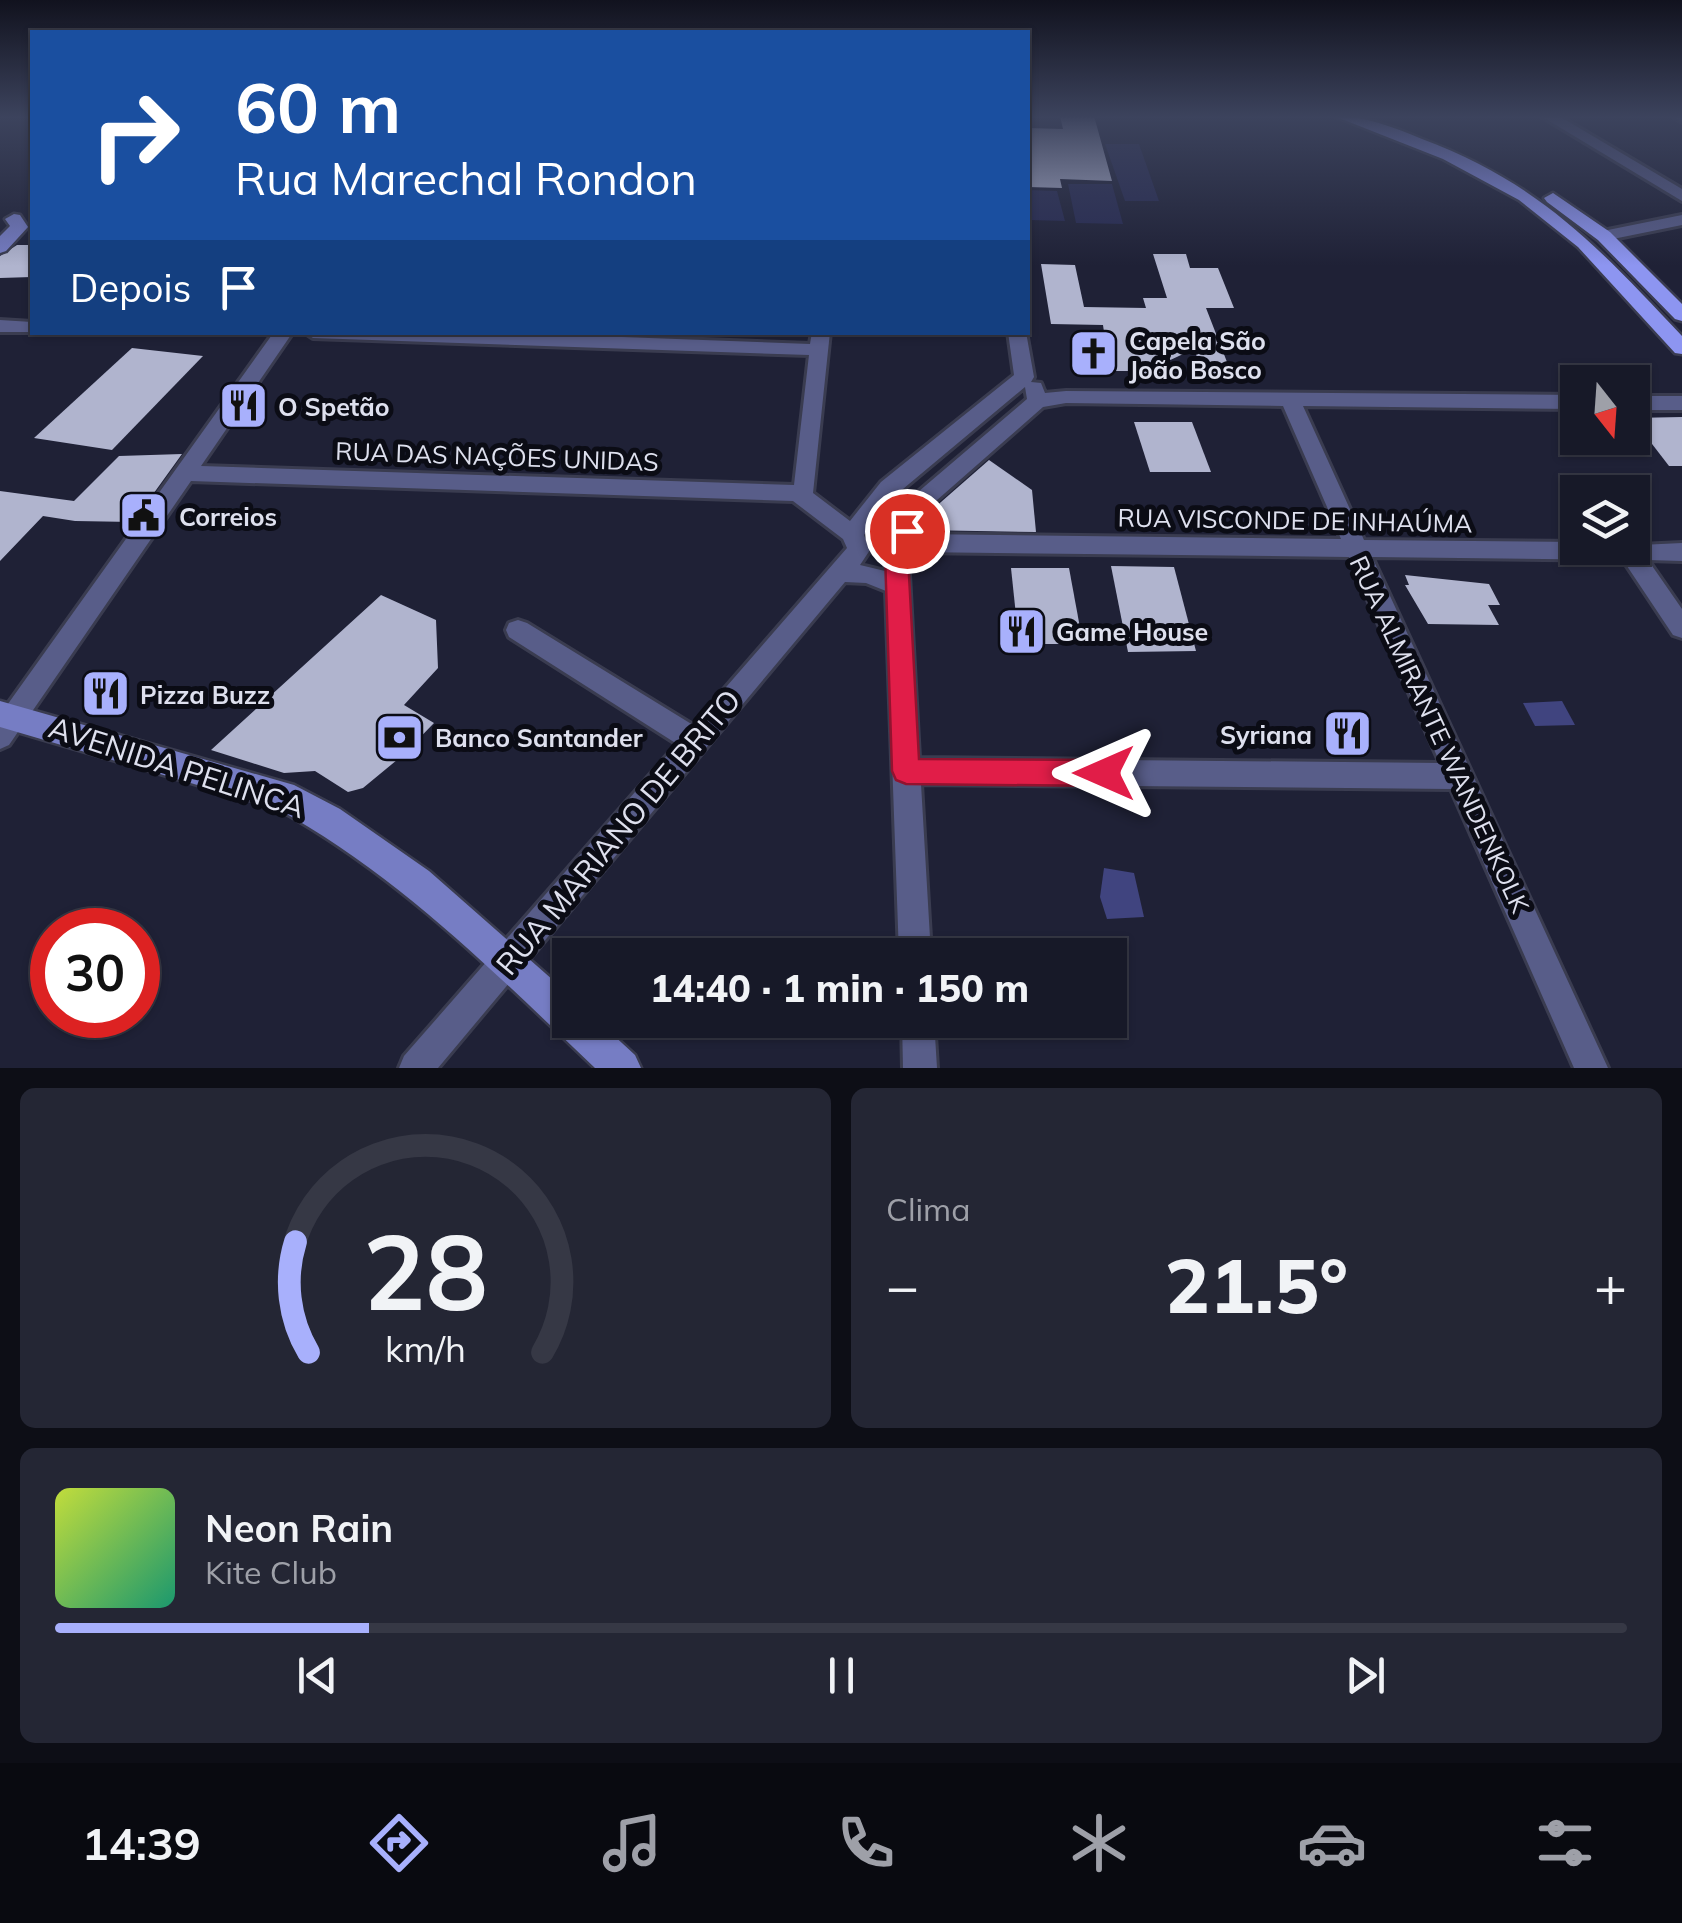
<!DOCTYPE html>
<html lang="pt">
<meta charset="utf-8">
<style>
body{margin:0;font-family:Mulish,sans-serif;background:#242634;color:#f1f3f6;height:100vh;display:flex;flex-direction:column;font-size:38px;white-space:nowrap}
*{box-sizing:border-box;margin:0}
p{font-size:32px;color:#9ea0a8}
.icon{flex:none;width:55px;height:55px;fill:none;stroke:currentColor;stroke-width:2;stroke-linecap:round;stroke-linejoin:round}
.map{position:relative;height:1068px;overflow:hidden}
.panel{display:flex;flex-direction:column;gap:20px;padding:20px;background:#0d0e16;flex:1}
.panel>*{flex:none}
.guide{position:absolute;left:30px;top:30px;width:1000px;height:305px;border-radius:0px;box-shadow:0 2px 8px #0004,0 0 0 2px #363845;background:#1a4fa0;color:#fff;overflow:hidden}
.needle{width:65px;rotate:163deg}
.tools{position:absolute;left:1560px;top:365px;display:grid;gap:20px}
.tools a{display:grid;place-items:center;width:90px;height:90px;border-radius:0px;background:#171928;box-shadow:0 2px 8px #0004,0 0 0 2px #363845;font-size:50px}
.speed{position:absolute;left:30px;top:908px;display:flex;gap:20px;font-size:50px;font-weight:700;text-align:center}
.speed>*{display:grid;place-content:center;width:130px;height:130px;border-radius:50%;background:#171928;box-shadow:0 2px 8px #0004,0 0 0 2px #363845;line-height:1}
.speed .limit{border:15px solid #d22;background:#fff;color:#111}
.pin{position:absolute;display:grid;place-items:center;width:85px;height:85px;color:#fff;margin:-42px;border:5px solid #fff;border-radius:50%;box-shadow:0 2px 10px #0007}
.me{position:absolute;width:110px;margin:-55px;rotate:270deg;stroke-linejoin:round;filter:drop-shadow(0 0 8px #0008)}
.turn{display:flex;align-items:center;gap:35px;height:210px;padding:0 40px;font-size:45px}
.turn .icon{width:130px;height:130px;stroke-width:2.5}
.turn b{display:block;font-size:70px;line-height:85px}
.then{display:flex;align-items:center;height:95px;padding:0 40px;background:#0003;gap:20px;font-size:38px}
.big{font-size:75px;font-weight:800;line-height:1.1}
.panel .widget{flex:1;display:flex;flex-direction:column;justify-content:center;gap:15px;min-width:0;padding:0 35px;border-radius:15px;background:#242634}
.panel .dial{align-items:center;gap:0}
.dial svg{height:260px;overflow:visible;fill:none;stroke:#363845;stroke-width:7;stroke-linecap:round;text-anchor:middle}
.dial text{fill:#f1f3f6;stroke:none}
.song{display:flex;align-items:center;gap:30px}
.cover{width:120px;height:120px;border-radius:15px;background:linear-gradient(135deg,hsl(70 70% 55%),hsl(160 70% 35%))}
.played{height:10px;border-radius:5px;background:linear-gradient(90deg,#a8b0fc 20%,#363845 20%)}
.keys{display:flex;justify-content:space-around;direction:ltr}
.heat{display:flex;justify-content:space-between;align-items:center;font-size:55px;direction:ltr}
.panel .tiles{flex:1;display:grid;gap:20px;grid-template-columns:1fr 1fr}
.widget:last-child{grid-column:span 2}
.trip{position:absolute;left:552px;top:938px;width:575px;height:100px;border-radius:0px;background:#171928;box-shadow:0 2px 8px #0004,0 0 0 2px #363845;font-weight:800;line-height:100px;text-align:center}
.menu{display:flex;height:160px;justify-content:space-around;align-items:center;background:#090a10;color:#9ea0a8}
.menu .icon{width:70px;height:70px}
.menu .on{color:#a8b0fc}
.menu b{font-size:45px;color:#f1f3f6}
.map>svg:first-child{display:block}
</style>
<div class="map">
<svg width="1682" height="1068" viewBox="0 0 1682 1068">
<rect width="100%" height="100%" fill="#1f2136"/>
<g fill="#282b52">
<path d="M1105 144H1139L1159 201H1125Z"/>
<path d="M1068 184H1112L1123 224 1076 223Z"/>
<path d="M1028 190 1057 191 1065 221 1029 220Z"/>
</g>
<g fill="#40447f">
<path d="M1562 701 1575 725 1535 726 1523 703Z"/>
<path d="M1104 868 1134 873 1144 917 1107 919 1100 897Z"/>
</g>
<g fill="#b0b4ce">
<path d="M1060 116H1094L1112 181 1060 179 1062 188 1028 187V128L1063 129Z"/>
<path d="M17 245H32V277L0 278V256Z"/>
<path d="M1153 254H1186L1190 268H1218L1234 308H1206L1234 380 1205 379 1194 349 1166 362 1169 374 1150 371 1144 378 1129 371H1114L1097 352 1106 346 1103 325 1051 324 1041 264 1075 265 1084 307 1146 308 1143 298H1167Z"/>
<path d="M132 348 203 356 112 450 34 438Z"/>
<path d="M1682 417V466H1669L1632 418Z"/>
<path d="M1134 422H1192L1211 472H1150Z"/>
<path d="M182 454 133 522 75 521 43 516 0 561V491L74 501 119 456Z"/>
<path d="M989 460 1032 490 1036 532 920 530 917 523Z"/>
<path d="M1111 566 1174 567 1196 651 1128 652Z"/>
<path d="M1011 568H1069L1083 644H1019Z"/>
<path d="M1405 575 1489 584 1500 605H1488L1499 625 1428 624 1405 585H1409Z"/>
<path d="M381 595 436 620 438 668 404 705 434 723 403 755 363 788 348 792 315 771 284 773 211 750Z"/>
</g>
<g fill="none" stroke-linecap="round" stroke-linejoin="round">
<defs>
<g id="minor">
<path d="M1541 116H1559L1682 189V201Z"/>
<path d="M1672 116H1682V122Z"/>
<path d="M1682 215V225L1603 241 1595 236 1603 231Z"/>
<path d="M0 320 32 322V332H0Z"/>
<path d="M274 332H293L201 466 794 485 809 355 313 338 304 332H487L810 344 812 332H830L813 493 850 521 881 482 1014 375 1008 332H1026L1034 377 1031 382 1041 383 1045 393 1066 391 1578 395V409L1303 406 1364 540 1578 542V548L1682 543V561L1648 560 1682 609V638L1673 635 1623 560 1372 557 1608 1068H1574L1451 789 921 784 931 955H899L886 591 866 583 845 582 438 1068H399L404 1056 677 744 509 637 506 630 509 623 518 620 527 623 693 725 847 548 843 539 793 501 191 481 9 745 0 749V715ZM1025 387 1027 399 891 515 888 521C902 545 884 545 885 571L860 565 870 550 864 535 897 494ZM1066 403 1283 406 1341 539 918 534 912 522 1043 407ZM913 552 1349 557 1440 763 919 758 908 557Z"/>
<rect x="1632" y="396" width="50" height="14"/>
<path d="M902 1020H934L937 1068H903Z"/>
</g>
<g id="secondary">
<path d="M14 214 20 215 28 227 6 251 0 253V236L10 226 5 219Z"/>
<path d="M0 701 294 785 340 809 429 871 570 995V1020H597L635 1055 641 1068H595C495 973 398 875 276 808L0 727Z"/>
</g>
<g id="primary">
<path d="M1334 116C1365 116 1393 127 1422 139 1540 183 1598 247 1682 336V354L1675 353 1578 247 1519 200 1443 159Z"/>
<path d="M1553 193 1610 232 1682 304V321L1675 319 1598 240 1547 202 1544 198Z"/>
</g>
</defs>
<use href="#minor" stroke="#3a3c50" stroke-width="6"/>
<use href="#secondary" stroke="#3a3c50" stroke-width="5"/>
<use href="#primary" stroke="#3a3c50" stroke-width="5"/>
<use href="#minor" fill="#585d89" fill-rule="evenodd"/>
<use href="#secondary" fill="#767dc4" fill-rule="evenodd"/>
<use href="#primary" fill="#8d95f1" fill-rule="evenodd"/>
</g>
<linearGradient id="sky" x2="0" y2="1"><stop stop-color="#11121e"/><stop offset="0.44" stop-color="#3c435d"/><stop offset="1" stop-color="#3c435d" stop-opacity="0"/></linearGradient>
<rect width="1682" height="266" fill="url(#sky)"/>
<path fill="#e11d48" stroke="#92132f" stroke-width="2.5" d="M907 523 919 531V543L908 557 919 759 1104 760 1114 764 1118 773 1114 782 1104 786 906 784 896 780 892 771 885 554 896 540 899 525Z"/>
<defs>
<symbol id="church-square" viewBox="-11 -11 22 22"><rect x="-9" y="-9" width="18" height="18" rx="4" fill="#a8b0fc" stroke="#0b0c15"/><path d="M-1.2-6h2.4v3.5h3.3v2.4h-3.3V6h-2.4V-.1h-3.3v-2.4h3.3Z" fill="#111"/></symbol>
<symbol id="restaurant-square" viewBox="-11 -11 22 22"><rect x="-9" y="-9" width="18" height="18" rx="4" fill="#a8b0fc" stroke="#0b0c15"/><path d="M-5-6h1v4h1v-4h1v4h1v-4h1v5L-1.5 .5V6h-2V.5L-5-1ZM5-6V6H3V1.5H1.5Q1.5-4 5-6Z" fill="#111"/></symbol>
<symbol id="civic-square" viewBox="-11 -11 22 22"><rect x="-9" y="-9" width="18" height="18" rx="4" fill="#a8b0fc" stroke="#0b0c15"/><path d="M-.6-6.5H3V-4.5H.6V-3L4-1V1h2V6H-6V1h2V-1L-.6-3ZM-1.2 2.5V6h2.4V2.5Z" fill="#111"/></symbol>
<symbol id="bank-square" viewBox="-11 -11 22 22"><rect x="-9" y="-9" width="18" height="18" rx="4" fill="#a8b0fc" stroke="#0b0c15"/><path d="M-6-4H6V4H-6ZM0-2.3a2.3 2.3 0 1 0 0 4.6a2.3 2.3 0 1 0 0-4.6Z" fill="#111"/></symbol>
</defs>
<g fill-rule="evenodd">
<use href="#church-square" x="1066" y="326" width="55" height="55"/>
<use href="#restaurant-square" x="216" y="378" width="55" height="55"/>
<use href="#civic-square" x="116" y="488" width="55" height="55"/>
<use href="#restaurant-square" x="994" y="604" width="55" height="55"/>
<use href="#restaurant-square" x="78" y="666" width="55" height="55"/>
<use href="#restaurant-square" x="1320" y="706" width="55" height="55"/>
<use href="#bank-square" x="372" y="710" width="55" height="55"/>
</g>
<g text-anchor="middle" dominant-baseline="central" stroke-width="10" stroke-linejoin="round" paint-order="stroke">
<g font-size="25" font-weight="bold" fill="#dee0ee" stroke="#0b0c15" text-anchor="start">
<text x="1129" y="340">Capela São<tspan x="1129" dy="29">João Bosco</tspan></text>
<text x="278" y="406">O Spetão</text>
<text x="179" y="516">Correios</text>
<text x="1056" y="631">Game House</text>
<text x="140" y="694">Pizza Buzz</text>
<text x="1312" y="734" text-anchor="end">Syriana</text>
<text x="435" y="737">Banco Santander</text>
</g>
<g font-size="25" fill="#dee0ee" stroke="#0b0c15">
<text transform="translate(497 456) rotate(2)">RUA DAS NAÇÕES UNIDAS</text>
<text transform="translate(1295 520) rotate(1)">RUA VISCONDE DE INHAÚMA</text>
<text transform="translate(1440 734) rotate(65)">RUA ALMIRANTE WANDENKOLK</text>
</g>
<g font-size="30" fill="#dee0ee" stroke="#0b0c15">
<text transform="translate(177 767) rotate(18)">AVENIDA PELINCA</text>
<text transform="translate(618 832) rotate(-50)">RUA MARIANO DE BRITO</text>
</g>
</g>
</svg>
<div class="tools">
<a><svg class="needle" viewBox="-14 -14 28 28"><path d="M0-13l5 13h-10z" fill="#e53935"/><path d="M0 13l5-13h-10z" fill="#9ea0a8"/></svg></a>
<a><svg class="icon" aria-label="layers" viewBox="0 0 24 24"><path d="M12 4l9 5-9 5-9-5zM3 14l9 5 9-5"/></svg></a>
</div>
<div class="speed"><div class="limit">30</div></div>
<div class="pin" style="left:907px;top:531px;background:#d93025"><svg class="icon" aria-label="arrive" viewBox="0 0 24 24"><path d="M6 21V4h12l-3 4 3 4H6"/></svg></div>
<svg class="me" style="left:1104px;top:773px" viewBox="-20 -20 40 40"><path d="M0-17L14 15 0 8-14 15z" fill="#e11d48" stroke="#fff" stroke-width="4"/></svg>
<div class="trip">14:40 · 1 min · 150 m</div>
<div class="guide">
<div class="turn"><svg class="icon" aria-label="right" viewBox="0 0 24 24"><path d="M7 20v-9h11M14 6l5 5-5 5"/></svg><div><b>60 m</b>Rua Marechal Rondon</div></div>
<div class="then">Depois<svg class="icon" aria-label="arrive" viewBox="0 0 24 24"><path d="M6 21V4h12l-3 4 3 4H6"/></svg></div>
</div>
</div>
<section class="panel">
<div class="tiles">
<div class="widget dial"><svg viewBox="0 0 100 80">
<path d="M14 69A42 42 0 1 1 86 69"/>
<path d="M14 69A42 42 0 0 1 10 35" stroke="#a8b0fc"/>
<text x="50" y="56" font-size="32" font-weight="700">28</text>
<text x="50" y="72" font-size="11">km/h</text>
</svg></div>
<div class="widget"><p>Clima</p>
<div class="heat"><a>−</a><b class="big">21.5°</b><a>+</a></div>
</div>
<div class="widget">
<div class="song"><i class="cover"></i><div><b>Neon Rain</b><p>Kite Club</p></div></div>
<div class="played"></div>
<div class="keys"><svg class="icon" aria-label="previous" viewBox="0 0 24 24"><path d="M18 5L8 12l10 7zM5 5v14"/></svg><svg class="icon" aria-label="pause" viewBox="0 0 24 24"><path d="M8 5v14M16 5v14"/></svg><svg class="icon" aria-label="next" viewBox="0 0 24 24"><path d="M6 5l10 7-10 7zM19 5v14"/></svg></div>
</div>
</div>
</section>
<nav class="menu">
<b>14:39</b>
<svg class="icon on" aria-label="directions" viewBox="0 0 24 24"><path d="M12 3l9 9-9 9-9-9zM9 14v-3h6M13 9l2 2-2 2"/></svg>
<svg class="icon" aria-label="music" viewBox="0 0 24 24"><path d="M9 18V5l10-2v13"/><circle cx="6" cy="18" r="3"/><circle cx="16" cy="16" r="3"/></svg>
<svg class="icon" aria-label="phone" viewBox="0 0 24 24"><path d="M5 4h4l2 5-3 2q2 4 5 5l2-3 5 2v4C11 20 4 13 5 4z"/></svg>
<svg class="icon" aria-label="climate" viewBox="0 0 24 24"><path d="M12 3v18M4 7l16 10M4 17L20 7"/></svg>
<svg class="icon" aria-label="car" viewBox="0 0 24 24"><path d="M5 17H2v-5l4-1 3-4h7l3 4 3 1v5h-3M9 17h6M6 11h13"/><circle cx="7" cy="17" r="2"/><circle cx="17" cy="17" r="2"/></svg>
<svg class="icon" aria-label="filters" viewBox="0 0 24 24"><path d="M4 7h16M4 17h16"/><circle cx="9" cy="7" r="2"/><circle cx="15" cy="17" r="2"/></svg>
</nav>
